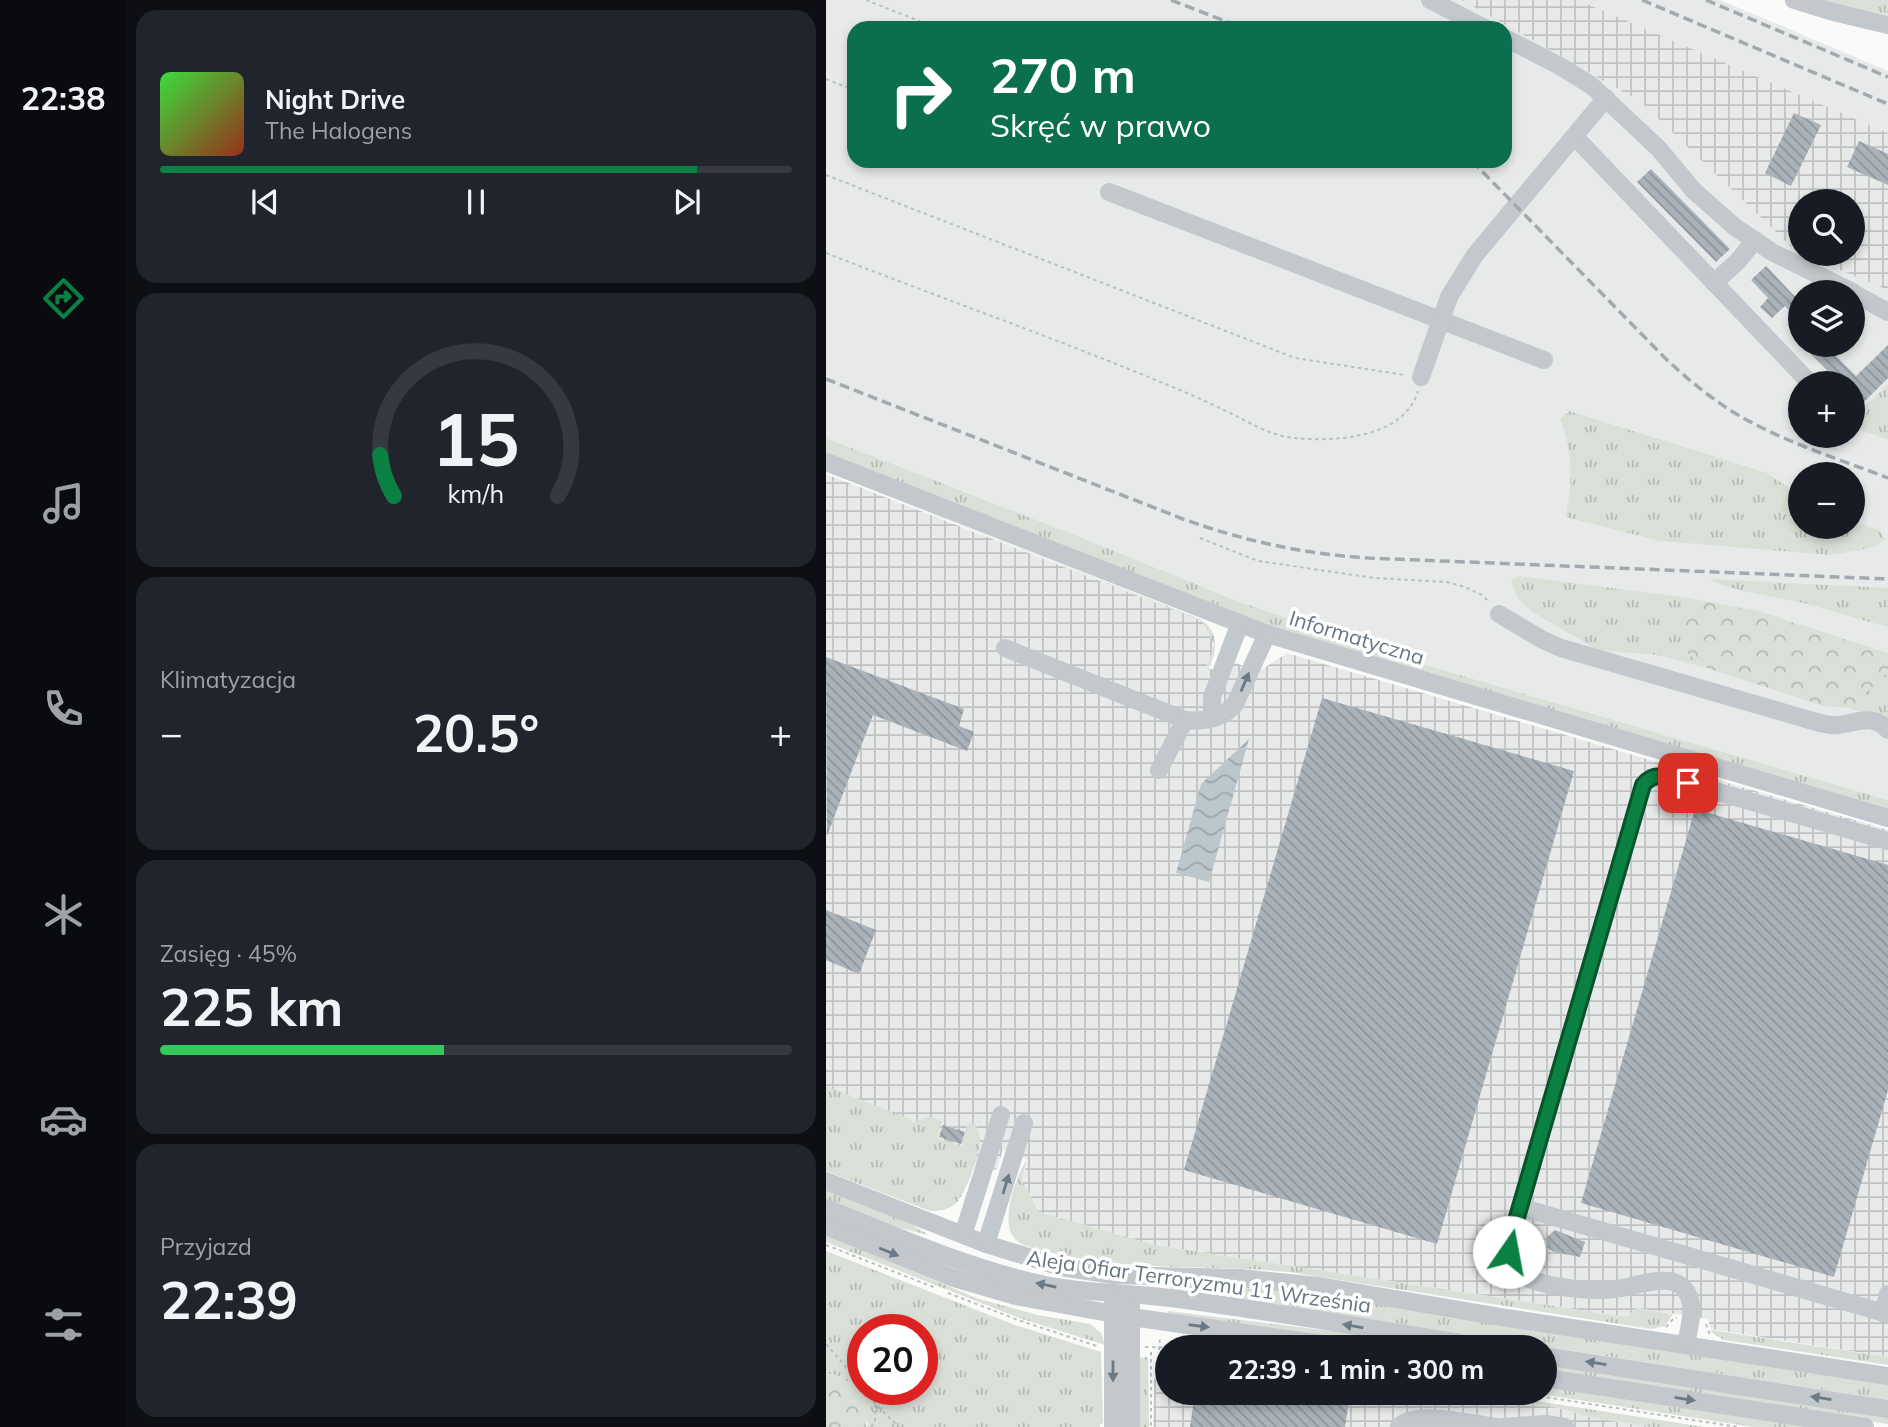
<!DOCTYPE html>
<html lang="pl">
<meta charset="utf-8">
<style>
body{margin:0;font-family:Mulish,sans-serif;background:#20242c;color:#f1f3f6;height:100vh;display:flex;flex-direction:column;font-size:26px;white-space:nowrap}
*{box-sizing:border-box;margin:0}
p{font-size:23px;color:#9ea1a6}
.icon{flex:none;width:38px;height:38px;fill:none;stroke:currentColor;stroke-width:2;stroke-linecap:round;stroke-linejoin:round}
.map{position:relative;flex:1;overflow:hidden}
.sheet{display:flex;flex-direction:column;gap:10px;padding:10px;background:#0d0f14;width:700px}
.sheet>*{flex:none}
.guide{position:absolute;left:21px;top:21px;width:665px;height:147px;border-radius:21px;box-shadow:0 4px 10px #0003;background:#0b6e4f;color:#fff;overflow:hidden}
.fabs{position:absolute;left:962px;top:189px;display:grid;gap:14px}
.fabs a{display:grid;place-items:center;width:77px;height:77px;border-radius:50%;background:#171b24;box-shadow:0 4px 10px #0003;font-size:35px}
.speed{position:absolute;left:21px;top:1314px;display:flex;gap:14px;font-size:35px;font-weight:700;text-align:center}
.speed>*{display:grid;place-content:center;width:91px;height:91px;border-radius:50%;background:#171b24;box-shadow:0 4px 10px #0003;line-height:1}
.speed .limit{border:10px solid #d22;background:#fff;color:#111}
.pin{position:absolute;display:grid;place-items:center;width:60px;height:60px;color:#fff;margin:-30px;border-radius:14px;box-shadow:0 4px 10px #0006}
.me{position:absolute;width:77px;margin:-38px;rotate:12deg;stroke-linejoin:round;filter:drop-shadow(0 0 5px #0008)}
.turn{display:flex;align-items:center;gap:24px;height:147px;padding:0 28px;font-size:32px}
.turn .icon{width:91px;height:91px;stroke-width:2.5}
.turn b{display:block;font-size:49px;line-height:60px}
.big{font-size:52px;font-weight:700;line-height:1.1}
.sheet .card{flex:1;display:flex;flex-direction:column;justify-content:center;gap:10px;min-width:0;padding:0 24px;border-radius:21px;background:#20242c}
.sheet .dial{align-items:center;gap:0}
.dial svg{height:182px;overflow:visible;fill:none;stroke:#363941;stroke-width:7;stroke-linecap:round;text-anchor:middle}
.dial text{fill:#f1f3f6;stroke:none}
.song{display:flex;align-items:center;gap:21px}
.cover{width:84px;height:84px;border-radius:10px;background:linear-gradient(135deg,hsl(120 70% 55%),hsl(10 70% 35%))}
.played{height:7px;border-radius:4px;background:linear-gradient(90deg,#0b8043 85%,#363941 85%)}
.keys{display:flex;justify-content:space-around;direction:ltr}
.heat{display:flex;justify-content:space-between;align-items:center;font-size:38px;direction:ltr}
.charge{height:10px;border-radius:5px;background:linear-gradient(90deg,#34c759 45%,#363941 0)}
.trip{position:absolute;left:329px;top:1335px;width:402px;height:70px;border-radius:35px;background:#171b24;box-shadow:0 4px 10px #0003;font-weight:700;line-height:70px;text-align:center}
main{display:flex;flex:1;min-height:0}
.tab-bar{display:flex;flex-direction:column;width:126px;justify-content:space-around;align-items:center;background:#090b0e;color:#9ea1a6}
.tab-bar .icon{width:49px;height:49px}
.tab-bar .active{color:#0b8043}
.tab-bar b{font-size:32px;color:#f1f3f6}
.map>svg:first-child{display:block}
</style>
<main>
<nav class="tab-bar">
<b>22:38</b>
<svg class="icon active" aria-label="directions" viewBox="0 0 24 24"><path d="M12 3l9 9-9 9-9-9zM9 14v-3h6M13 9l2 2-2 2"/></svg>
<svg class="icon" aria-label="music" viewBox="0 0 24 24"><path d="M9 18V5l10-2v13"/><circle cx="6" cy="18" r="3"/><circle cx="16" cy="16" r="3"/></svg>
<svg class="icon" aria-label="phone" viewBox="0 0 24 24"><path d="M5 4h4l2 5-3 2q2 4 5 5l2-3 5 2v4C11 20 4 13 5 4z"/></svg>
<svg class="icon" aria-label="climate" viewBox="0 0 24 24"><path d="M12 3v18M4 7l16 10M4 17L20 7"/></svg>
<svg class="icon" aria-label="car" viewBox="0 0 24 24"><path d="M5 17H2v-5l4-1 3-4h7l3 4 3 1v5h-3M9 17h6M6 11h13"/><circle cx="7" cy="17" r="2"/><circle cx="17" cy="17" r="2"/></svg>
<svg class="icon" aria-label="filters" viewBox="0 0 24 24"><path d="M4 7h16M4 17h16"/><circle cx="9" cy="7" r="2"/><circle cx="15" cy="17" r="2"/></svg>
</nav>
<section class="sheet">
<div class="card">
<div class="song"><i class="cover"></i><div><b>Night Drive</b><p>The Halogens</p></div></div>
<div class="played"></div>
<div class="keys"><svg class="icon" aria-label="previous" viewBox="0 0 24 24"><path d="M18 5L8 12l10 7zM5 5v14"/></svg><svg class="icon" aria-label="pause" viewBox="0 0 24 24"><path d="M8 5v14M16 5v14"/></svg><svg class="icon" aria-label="next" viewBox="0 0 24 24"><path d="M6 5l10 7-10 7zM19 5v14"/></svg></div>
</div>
<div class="card dial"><svg viewBox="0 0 100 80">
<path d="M14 69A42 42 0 1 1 86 69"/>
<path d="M14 69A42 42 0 0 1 8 51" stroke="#0b8043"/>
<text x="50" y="56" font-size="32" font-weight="700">15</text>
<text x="50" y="72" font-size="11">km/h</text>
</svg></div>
<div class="card"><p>Klimatyzacja</p>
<div class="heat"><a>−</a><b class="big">20.5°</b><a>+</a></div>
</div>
<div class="card"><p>Zasięg · 45%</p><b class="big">225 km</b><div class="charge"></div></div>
<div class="card"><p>Przyjazd</p><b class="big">22:39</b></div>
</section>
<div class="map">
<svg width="1062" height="1427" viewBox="0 0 1062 1427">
<defs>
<pattern id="industrial-grid" width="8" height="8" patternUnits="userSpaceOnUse" patternTransform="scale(1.75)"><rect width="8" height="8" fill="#e8e9e9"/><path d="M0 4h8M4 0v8" fill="none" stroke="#c0c1c2"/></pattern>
<pattern id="grass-tufts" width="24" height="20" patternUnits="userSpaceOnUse" patternTransform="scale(1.75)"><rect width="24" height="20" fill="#dadfd7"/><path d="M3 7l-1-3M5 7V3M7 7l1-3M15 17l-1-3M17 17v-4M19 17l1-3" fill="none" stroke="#b4b9b4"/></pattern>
<pattern id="forest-crowns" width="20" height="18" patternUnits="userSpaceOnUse" patternTransform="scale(1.75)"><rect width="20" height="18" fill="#dadfd7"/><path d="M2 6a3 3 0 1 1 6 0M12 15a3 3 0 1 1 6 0" fill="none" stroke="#b4b9b4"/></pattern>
<pattern id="water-waves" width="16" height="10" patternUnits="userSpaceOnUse" patternTransform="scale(1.75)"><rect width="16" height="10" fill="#bbc7cb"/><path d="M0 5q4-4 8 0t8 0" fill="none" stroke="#9ca6aa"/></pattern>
<pattern id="building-back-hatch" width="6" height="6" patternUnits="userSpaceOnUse" patternTransform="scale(1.75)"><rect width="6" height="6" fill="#aab3b9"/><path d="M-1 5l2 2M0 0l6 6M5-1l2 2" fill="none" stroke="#8e969c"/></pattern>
</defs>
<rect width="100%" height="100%" fill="#fafaf8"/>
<path fill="#e8e9e9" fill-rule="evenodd" d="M0 0H894L1062 71V800L579 659 414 602 249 535 0 438ZM28 28H679V161H28ZM975 201H1027V254H975ZM975 292H1027V345H975ZM975 383H1027V436H975ZM975 474H1027V527H975Z"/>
<g fill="url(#industrial-grid)" fill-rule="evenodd">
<path d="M636 0H752L1062 133V290L971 252 815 102ZM975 201H1027V254H975Z"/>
<path d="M0 474 376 621 389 645 380 667 402 675 408 662 432 672 461 653 1062 830V1357L885 1329 882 1319 811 1308 800 1317 329 1245 213 1212 196 1180 202 1160 189 1153 177 1150 170 1170 145 1163 0 1144Z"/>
<path d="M341 1373V1393H633L732 1408 768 1418 825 1427H327L328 1379Z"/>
</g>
<g fill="url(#grass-tufts)" fill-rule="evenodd">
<path d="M994 0H1062V15L996 1Z"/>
<path d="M1062 385V439L1027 428V416Z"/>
<path d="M743 411 941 473 975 496V527H1027V521L1053 530 1059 539 1048 547 1005 555 834 541 740 517C746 480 748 454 734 419Z"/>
<path d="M0 438 249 535 414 602 579 659 1062 800V812L476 638 0 456Z"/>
<path d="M0 472 374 619C393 632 392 648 383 668L380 667 389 645 376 621Z"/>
<path d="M692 576 856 597 862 654 881 668 832 655 772 650 705 611 691 597 685 581Z"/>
<path d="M884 579 1062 588V627C1030 619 1000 608 968 601 946 596 900 590 884 579Z"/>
<path d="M1062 672V724L1024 708Z"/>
<path d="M0 1086 84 1119 86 1123 103 1116 116 1121 111 1138 136 1146 141 1126 144 1123 149 1124C152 1129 154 1134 154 1140 154 1154 140 1193 130 1203 123 1210 114 1211 104 1211L0 1171Z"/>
<path d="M201 1159 196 1180 213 1212 329 1245 800 1317 811 1308 847 1314 839 1326 825 1329 463 1272C383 1264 302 1272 224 1252 212 1249 198 1248 189 1239 173 1221 190 1177 201 1159Z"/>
<path d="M0 1188 85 1222V1224L103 1235 69 1227 0 1199Z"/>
<path d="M0 1235 153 1299 212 1315 264 1324 275 1333 279 1345 193 1318 0 1242Z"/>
<path d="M0 1251 189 1325 275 1352 277 1423 274 1424V1427H40L42 1424 23 1379 0 1373ZM37 1330H96V1390H37Z"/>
<path d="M344 1283 405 1285 483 1292 1062 1383V1400L453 1305 345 1290Z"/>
<path d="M342 1311C436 1323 531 1333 625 1347H568L341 1314Z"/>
<path d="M881 1319 885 1330 1062 1357V1365L898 1340 886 1333Z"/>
<path d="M322 1357 323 1427H311L312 1358Z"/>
<path d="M719 1362 1062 1415V1424L719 1371Z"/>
<path d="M719 1386 986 1427H927L708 1393H719Z"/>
<path d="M633 1393H659L878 1427H825L768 1418 732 1408Z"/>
</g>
<g fill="url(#forest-crowns)">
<path d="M856 597 932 611 1062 653V672L1024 708 998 706 881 668 862 654Z"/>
<path d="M0 1373 23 1379 41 1398 40 1427H0Z"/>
</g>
<path fill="url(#water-waves)" d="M423 739 383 882 350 873 375 784Z"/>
<g fill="url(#building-back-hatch)">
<path d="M968 113 995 125 965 186 939 173Z"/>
<path d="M1033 141 1062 154V185L1021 167Z"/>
<path d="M825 169 904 249 890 262 811 182Z"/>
<path d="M940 266 975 303V322L959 306 946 318 934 307 942 298 925 280Z"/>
<path d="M976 345H999L1030 376 1062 345V378L1035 405 1027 397V383H1014Z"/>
<path d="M0 657 138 709 133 726 148 732 141 751 47 715 1 836Z"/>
<path d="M496 698 748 771 611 1244 358 1170Z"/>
<path d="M869 809 1062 865V1090L1008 1277 755 1203Z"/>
<path d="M0 910 50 930 33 974 0 960Z"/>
<path d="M117 1125 139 1132 135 1144 113 1137Z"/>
<path d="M729 1230 759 1242 754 1257 728 1252 722 1248 721 1237Z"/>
<path d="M369 1393H475L523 1401 519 1427H364Z"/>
</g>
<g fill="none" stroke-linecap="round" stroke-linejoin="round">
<g stroke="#bbbfc2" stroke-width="2" stroke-dasharray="3.5 3.5" stroke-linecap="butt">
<path d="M40 0 111 28"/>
<path d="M0 79 28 90"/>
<path d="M0 175 469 358 579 375"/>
<path d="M0 253C112 297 226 337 337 383 359 392 382 402 404 413 425 423 445 436 468 438 510 442 578 438 592 391"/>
<path d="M374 538 432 561 549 578 621 582 639 587 656 595 663 602"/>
<path d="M0 1245 110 1288"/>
<path d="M122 1293 192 1320 271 1346"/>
<path d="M880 1324 884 1335"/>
<path d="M840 1327 848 1318H851"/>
<path d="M0 1344 37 1386"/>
<path d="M319 1347 389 1348"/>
<path d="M333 1350 334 1338"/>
<path d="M325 1352V1427"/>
<path d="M39 1390 49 1404 73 1427"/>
<path d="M693 1393 912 1427"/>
<path d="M45 1427 49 1421V1405"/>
</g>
<g stroke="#c3c8cc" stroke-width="18">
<path d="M604 0 659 28"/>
<path d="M968 0 1007 12 1062 25"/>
<path d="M679 38 734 66 766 86 833 149 868 191 909 227 946 252 1027 292"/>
<path d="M749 137 984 383"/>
<path d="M283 192 718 360"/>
<path d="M888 283 912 261 929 240"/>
<path d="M1027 293 1062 312"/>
<path d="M595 377 623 297 649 255 780 98"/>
<path d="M0 462 441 634 1062 818"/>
<path d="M673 614 717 640 735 648 994 723C1000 724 1006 726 1012 725 1030 723 1047 713 1062 730"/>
<path d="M179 648 359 720C378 722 396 719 409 704L441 634"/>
<path d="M386 718V697L414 623"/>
<path d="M333 770 359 720"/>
<path d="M0 1181 160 1244 235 1267 287 1275 414 1278 493 1286 675 1317 1062 1376"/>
<path d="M694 1207 1062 1314"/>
<path d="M0 1208C69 1236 137 1266 210 1283 257 1294 305 1292 352 1299 457 1313 562 1331 667 1348"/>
<path d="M0 1226 125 1277 190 1296 305 1317 525 1348"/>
<path d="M137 1235 175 1115"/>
<path d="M160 1244 198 1123"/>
<path d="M1057 1313 1062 1294"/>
<path d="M860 1345C862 1331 869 1311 863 1297 860 1288 852 1282 843 1281 825 1279 807 1287 789 1289 765 1292 707 1287 690 1271L685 1262 684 1241 817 785 824 778 837 776 1062 841"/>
<path d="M719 1356 1062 1409"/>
<path d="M719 1378 1039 1427"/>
<path d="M287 1427V1304"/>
<path d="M305 1427V1305"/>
<path d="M573 1427C588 1409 647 1424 670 1427"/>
<path d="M676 1427 719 1424 739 1427"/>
</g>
<g stroke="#a2aab0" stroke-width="3.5" stroke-dasharray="10 5" stroke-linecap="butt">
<path d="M345 0 417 28"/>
<path d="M816 0 1062 104"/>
<path d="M880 0 1062 77"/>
<path d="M646 161 839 358C860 378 882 396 907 412 955 441 1010 458 1062 478"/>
<path d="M0 379 357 519C418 541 478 554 542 558L1062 579"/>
</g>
</g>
<defs><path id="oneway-solid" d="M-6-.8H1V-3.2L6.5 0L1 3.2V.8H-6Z" transform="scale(1.75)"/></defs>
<g fill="#6a7a87">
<use href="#oneway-solid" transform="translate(419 682) rotate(-67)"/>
<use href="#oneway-solid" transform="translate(180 1184) rotate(-73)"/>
<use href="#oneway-solid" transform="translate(63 1252) rotate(22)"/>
<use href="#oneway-solid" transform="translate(220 1285) rotate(-168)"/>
<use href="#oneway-solid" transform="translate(373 1326) rotate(8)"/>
<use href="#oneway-solid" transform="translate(527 1326) rotate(-170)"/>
<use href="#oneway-solid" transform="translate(770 1363) rotate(-171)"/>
<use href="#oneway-solid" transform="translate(287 1371) rotate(90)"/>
<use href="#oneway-solid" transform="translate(995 1398) rotate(-171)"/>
<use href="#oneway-solid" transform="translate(859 1399) rotate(9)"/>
</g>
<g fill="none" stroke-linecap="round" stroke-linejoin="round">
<defs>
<path id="route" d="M683 1252 689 1224 817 785C829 769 846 779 862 783"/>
</defs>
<use href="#route" stroke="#07532c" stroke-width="18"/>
<use href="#route" stroke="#0b8043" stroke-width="12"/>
</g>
<g text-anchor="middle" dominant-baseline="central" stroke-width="7" stroke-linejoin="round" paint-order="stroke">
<g font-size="21" fill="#657683" stroke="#fff">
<text transform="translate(531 637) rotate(17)">Informatyczna</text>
<text transform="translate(373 1281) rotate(8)">Aleja Ofiar Terroryzmu 11 Września</text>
</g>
</g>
</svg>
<div class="fabs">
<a><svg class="icon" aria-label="search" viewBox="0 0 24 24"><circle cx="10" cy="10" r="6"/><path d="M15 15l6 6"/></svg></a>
<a><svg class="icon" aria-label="layers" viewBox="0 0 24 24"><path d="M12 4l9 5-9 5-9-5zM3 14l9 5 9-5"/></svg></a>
<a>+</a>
<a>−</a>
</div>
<div class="speed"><div class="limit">20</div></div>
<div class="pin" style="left:862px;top:783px;background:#d93025"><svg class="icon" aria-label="arrive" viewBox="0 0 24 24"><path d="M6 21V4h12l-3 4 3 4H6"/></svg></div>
<svg class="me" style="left:683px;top:1252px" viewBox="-20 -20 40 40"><circle r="19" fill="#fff"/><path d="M0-13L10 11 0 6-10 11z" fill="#0b8043"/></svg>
<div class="trip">22:39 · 1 min · 300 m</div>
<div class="guide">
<div class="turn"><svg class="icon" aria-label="right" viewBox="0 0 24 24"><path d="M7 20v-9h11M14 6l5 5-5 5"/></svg><div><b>270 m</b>Skręć w prawo</div></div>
</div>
</div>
</main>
